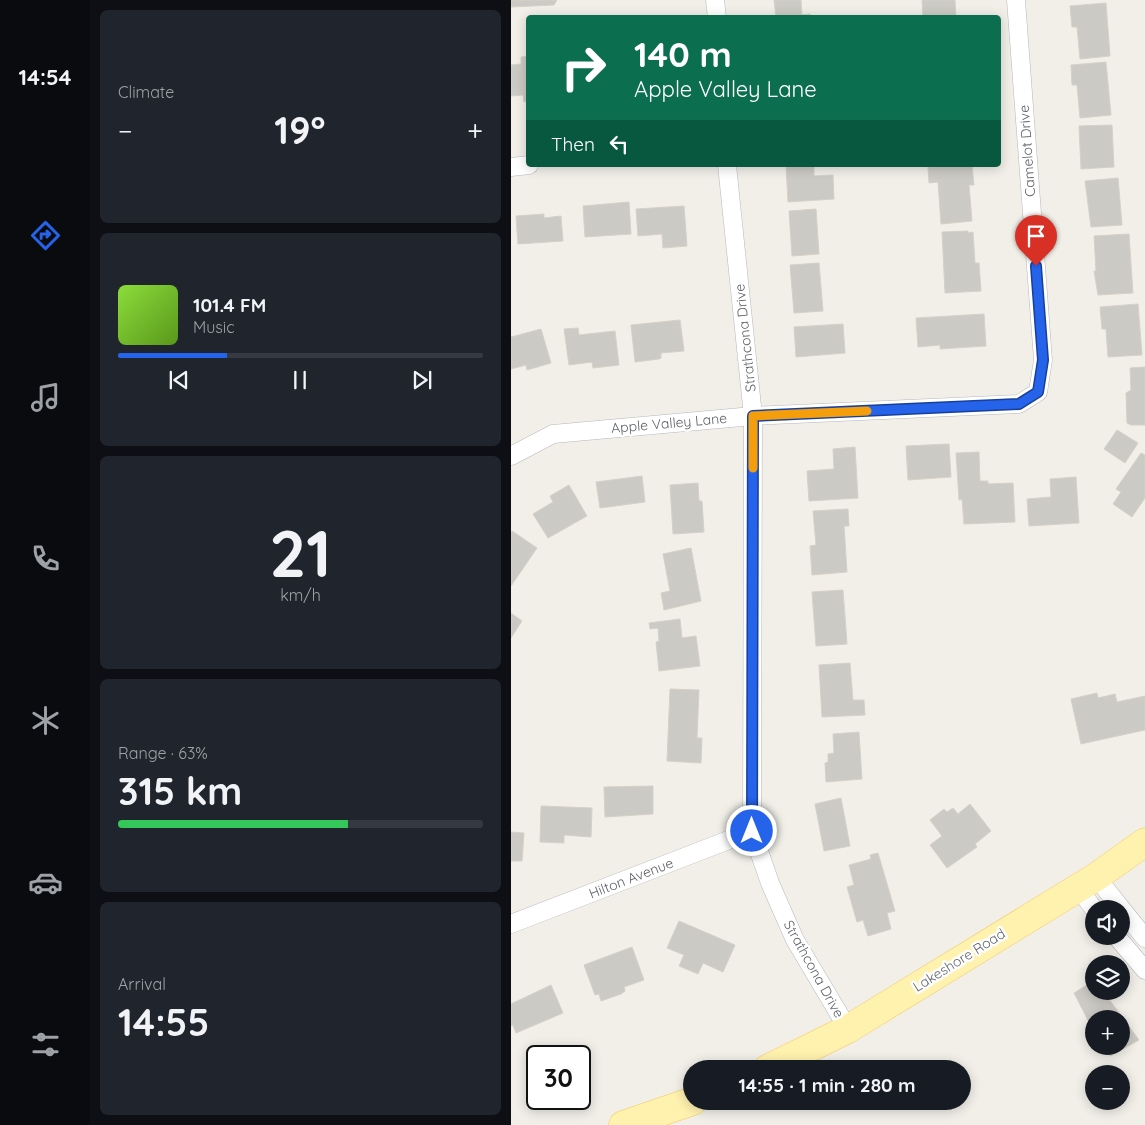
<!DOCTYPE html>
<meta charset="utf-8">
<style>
body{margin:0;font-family:Quicksand,sans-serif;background:#20242c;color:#f1f3f6;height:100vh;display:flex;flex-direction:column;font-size:19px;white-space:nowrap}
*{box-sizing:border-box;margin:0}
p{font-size:16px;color:#9ea1a6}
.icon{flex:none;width:28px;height:28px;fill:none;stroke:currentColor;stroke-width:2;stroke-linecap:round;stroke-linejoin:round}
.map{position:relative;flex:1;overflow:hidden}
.side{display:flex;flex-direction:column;gap:10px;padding:10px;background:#0d0f14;width:421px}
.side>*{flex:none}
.top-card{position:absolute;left:15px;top:15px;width:475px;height:152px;border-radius:5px;box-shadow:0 2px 12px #0003;background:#0b6e4f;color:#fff;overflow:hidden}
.buttons{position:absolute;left:574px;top:900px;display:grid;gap:10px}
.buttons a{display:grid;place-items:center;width:45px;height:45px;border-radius:50%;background:#171b24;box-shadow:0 2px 12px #0003;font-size:25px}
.speed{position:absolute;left:15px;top:1045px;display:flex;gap:10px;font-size:25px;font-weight:700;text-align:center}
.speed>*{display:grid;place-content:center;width:65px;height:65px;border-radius:50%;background:#171b24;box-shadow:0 2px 12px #0003;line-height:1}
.speed .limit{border:2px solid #111;border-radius:8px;background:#fff;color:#111}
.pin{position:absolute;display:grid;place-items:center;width:42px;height:42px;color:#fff;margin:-51px -21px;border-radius:50% 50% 50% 0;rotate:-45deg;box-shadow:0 0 5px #0007}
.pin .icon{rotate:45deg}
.me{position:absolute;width:55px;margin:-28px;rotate:0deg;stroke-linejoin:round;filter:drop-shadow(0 0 4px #0008)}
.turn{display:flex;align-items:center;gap:18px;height:105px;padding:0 25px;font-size:22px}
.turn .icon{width:65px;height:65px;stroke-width:2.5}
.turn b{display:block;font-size:35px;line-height:42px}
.then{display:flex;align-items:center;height:48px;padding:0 25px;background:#0003;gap:10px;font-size:19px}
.big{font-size:38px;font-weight:700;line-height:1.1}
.side .card{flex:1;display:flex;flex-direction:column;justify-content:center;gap:8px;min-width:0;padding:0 18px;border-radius:8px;background:#20242c}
.side .dial{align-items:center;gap:0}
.dial b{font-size:65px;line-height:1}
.song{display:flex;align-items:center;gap:15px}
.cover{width:60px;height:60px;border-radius:8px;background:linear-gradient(135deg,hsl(90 70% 55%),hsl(90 70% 35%))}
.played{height:5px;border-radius:2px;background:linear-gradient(90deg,#2563eb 30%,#363941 30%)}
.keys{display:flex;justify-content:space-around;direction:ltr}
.heat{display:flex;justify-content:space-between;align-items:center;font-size:28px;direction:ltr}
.charge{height:8px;border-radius:4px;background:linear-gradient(90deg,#34c759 63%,#363941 0)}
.trip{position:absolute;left:172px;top:1060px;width:288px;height:50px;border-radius:25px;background:#171b24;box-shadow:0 2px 12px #0003;font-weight:700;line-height:50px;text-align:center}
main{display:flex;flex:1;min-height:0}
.dock{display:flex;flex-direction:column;width:90px;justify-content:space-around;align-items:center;background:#090b0e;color:#9ea1a6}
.dock .icon{width:35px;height:35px}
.dock .active{color:#2563eb}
.dock b{font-size:22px;color:#f1f3f6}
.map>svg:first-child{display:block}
</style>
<main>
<nav class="dock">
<b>14:54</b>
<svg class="icon active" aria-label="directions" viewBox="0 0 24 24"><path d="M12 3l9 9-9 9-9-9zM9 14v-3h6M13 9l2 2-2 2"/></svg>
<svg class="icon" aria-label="music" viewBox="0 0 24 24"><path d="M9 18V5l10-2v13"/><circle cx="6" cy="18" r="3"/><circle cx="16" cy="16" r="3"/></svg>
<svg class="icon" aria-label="phone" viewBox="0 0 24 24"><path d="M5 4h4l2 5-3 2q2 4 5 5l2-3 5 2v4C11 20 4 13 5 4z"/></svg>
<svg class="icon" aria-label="climate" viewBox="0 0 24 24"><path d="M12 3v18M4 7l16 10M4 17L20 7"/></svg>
<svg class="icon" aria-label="car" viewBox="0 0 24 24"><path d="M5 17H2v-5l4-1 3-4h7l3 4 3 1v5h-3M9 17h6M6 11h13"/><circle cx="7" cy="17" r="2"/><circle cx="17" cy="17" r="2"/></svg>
<svg class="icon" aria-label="filters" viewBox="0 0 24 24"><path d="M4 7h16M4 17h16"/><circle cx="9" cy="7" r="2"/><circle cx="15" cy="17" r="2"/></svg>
</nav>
<section class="side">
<div class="card"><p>Climate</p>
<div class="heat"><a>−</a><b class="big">19°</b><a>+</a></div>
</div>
<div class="card">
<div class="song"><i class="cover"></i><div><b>101.4 FM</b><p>Music</p></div></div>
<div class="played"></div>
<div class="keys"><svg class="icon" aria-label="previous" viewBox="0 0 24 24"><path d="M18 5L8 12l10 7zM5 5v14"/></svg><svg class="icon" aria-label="pause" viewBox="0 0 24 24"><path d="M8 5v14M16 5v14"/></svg><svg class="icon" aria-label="next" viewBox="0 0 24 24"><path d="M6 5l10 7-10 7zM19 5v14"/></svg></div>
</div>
<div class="card dial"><b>21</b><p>km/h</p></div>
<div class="card"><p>Range · 63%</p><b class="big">315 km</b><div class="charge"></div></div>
<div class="card"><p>Arrival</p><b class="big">14:55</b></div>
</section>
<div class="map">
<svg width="634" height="1125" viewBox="0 0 634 1125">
<rect width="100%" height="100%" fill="#f1efe8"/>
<g fill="#cccac5" stroke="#d6d1c6">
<path d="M0 0H46L43 5 0 7Z"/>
<path d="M263 0H290L291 15 299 14V18H265Z"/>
<path d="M411 0H444L445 18H412Z"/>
<path d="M595 3 599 56 569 59 566 27H561L559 6Z"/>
<path d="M18 56V101L13 102 12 95 0 96V65L10 64V57Z"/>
<path d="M595 62 600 115 569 118 566 85H561L560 65Z"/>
<path d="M601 125 603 167 570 169 568 126Z"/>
<path d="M275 165H303V176L322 175 323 199 277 202Z"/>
<path d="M427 165H461L463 185H458L461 221 430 224 427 182 418 183 417 167Z"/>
<path d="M607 178 611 225 580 227 574 181Z"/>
<path d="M118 202 120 234 74 237 72 206Z"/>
<path d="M173 206 176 246 152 248 151 234 127 236 125 209Z"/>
<path d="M305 209 308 254 281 256 278 211Z"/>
<path d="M33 214V218L50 216 52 241 7 244 5 216Z"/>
<path d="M457 231V233L462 232 464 263H468L470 291 434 293 431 232Z"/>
<path d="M618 234 622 293 587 295 583 271H585L583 236Z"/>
<path d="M308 263 312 311 283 313 279 265Z"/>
<path d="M627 304 631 355 597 357 595 329H591L589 307Z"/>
<path d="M473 314 475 346 429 349V345L407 347 405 318Z"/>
<path d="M169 320 173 351 150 353V358L148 359 124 362 120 325Z"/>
<path d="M332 324 334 353 285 357 283 327Z"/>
<path d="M67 328 68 335 104 331 108 365 82 368 81 362 58 365 53 329Z"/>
<path d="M30 329 40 363 16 370 15 365 0 369V337Z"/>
<path d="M634 367V425H620L616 423 615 393 620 390 619 368Z"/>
<path d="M606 430 627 443 614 463 593 449Z"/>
<path d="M438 444 440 477 397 480 395 446Z"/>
<path d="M344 447 347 498 298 501 296 471 323 469 322 449Z"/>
<path d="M468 452 469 481H477V484L502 483 504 522 453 524 451 499 448 500 445 453Z"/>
<path d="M630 453 634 455V498L621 517 602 504 610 492 605 489Z"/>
<path d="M131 476 134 502 89 508 85 482Z"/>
<path d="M565 477 568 523 518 526 516 499 540 497 539 479Z"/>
<path d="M187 483 188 501H191L193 532 162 534 159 485Z"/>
<path d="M58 485 76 516 37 538 22 514 42 502 39 496Z"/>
<path d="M337 509 338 526H333L336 572 301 575 299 546 305 545 302 511Z"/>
<path d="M1 531 26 548 0 586V533Z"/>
<path d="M180 548 190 601 153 610 150 593 159 591 152 554Z"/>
<path d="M332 590 336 644 305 646 301 592Z"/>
<path d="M0 613 11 621 0 638Z"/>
<path d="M169 619 171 638 185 636 189 666 148 671 145 642 148 641 147 628 139 629 138 623Z"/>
<path d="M339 663 342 700H353L354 715 311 717 308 665Z"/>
<path d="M159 689 188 690 186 738H191L190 763 156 761Z"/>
<path d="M586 693 587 698 604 694 606 702 634 696V730L570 744 560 699Z"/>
<path d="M348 732 351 779 315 782 314 763 317 762V754L323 753 322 734Z"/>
<path d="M142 786V814L94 817 93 787Z"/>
<path d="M330 798 339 846 313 851 304 804Z"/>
<path d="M459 804 480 831 464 844 466 847 436 868 419 845 431 836 419 820 433 809 436 812 442 808 447 814Z"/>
<path d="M30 806 81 808 80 837 53 835V843L29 842Z"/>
<path d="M0 832 13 833 11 861H0Z"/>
<path d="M367 853 384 911 376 913 380 929 357 936 352 920 346 922 336 887 343 885 338 865 360 859 359 855Z"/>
<path d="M168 921 224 945 212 972 192 963 187 974 168 966 173 955 156 948Z"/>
<path d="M121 947 133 980 113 987 114 991 110 994 90 1001 88 994 84 995 73 965Z"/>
<path d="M582 981V991H590L593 996 595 995 628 1040 599 1056 593 1046H610V1019H582V1030L563 993Z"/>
<path d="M40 985 52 1013 5 1033 2 1025 0 1026V1004Z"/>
</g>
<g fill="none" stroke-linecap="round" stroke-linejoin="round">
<defs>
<g id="street">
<path d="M204 0 206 18"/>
<path d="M216 165 242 416 241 831 259 883 284 940 337 1029"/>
<path d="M0 167 18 165"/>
<path d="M0 456 42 434 242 416 508 404 527 392 532 360 505 0"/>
<path d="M585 877 634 938"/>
<path d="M566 887 583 909"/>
<path d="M0 924 241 831"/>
<path d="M605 936 634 970"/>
</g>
<g id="primary">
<path d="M256 1069 337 1029 585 877 634 842"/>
<path d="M112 1125 182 1101"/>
</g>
</defs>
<use href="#street" stroke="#b5b8bc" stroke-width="19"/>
<use href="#primary" stroke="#f2c960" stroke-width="29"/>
<use href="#street" stroke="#fff" stroke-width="18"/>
<use href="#primary" stroke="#fff2af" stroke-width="28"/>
</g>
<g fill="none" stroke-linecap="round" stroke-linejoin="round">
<defs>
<path id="route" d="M241 831 242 416 508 404 527 392 532 360 525 266"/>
</defs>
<use href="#route" stroke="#184099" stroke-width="12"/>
<use href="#route" stroke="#2563eb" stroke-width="9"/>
<path stroke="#f59e0b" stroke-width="9" d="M242 468V416L356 411"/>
</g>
<g text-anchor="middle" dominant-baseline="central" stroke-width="5" stroke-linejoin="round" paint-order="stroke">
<g font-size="14" fill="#5f6368" stroke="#fff">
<text transform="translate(516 151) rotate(-94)">Camelot Drive</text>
<text transform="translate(234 338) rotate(-96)">Strathcona Drive</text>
<text transform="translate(158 423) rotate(-5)">Apple Valley Lane</text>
<text transform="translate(120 878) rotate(-21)">Hilton Avenue</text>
<text transform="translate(448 960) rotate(-32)">Lakeshore Road</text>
<text transform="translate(303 969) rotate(61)">Strathcona Drive</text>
</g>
</g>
</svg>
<div class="buttons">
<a><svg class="icon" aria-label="sound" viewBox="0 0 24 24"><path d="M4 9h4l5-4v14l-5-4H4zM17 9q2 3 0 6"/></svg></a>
<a><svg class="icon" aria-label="layers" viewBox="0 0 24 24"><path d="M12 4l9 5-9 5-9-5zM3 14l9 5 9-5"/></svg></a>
<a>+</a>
<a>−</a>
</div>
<div class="speed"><div class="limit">30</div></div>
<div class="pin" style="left:525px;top:266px;background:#d93025"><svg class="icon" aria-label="arrive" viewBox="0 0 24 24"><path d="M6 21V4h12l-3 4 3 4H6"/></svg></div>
<svg class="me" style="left:241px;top:831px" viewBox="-20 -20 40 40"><circle r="17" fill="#2563eb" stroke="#fff" stroke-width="3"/><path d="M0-11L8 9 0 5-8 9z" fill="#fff"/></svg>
<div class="trip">14:55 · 1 min · 280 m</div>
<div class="top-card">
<div class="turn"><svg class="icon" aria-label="right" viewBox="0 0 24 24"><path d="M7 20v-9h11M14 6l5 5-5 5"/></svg><div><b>140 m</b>Apple Valley Lane</div></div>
<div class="then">Then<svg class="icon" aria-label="left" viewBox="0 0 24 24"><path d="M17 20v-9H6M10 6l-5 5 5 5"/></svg></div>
</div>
</div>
</main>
